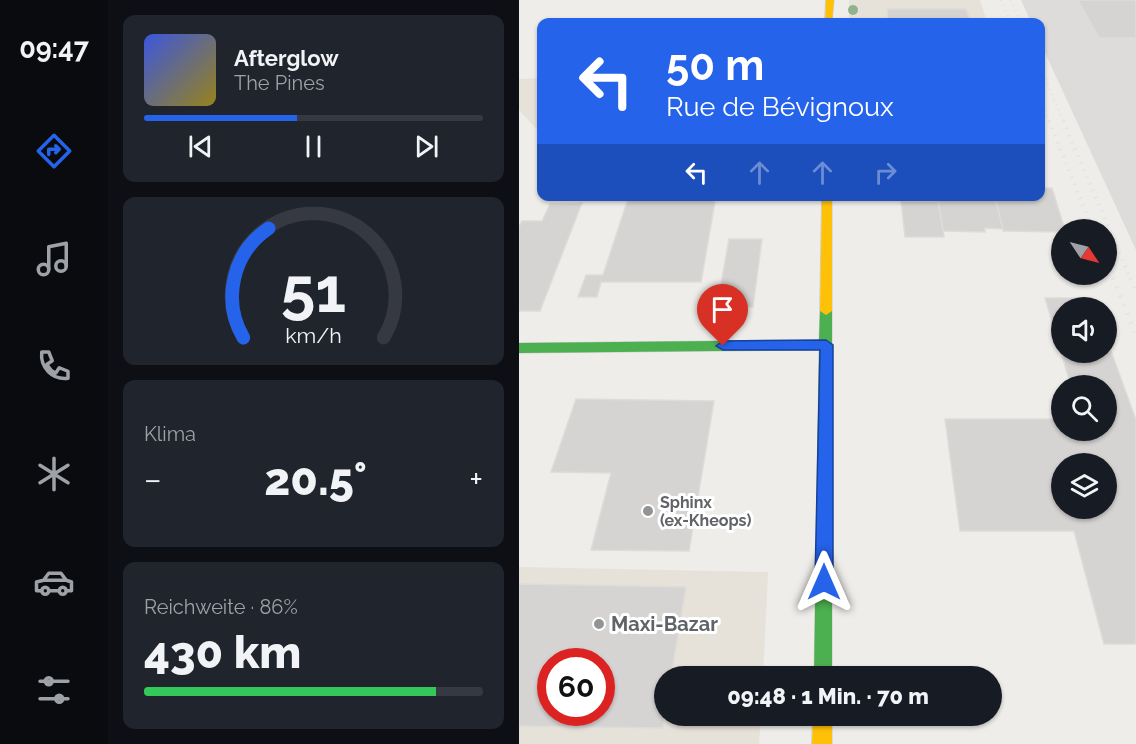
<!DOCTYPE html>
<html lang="de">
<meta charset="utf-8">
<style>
body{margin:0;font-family:Raleway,sans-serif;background:#20242c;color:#f1f3f6;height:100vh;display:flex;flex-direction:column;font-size:22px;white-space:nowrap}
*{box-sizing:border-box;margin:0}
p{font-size:20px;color:#9ea1a6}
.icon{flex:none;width:33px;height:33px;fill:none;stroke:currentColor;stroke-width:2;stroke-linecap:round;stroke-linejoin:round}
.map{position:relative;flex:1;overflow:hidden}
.panel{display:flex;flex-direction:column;gap:15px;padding:15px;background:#0d0f14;width:411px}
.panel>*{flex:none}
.guide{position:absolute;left:18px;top:18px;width:508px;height:183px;border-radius:12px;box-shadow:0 2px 4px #0004;background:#2563eb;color:#fff;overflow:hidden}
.needle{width:39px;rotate:125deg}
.buttons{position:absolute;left:532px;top:219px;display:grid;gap:12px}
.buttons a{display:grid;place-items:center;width:66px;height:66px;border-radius:50%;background:#171b24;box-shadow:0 2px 4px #0004;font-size:30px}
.speed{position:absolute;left:18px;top:648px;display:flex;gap:12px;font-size:30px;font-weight:700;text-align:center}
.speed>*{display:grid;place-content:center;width:78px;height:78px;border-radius:50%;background:#171b24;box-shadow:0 2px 4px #0004;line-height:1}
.speed .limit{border:9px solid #d22;background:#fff;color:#111}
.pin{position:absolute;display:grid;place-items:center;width:51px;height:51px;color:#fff;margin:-62px -26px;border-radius:50% 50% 50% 0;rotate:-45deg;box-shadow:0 0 6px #0007}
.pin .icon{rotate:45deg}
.me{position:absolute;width:66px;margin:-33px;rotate:0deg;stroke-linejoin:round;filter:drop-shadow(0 0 4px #0008)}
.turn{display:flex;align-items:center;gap:21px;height:126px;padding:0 30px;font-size:27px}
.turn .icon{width:78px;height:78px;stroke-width:2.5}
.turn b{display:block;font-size:42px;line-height:51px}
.lanes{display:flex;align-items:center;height:57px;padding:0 30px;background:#0003;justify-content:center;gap:30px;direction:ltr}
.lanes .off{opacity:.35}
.big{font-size:45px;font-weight:800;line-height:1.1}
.panel .widget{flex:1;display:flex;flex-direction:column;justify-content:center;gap:9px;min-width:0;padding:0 21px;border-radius:12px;background:#20242c}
.panel .dial{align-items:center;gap:0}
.dial svg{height:156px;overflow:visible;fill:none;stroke:#363941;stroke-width:7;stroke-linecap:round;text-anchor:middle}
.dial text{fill:#f1f3f6;stroke:none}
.song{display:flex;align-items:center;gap:18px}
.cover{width:72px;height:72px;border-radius:9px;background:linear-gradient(135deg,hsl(230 70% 55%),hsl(50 70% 35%))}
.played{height:6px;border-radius:3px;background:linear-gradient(90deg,#2563eb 45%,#363941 45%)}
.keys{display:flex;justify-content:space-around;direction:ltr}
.heat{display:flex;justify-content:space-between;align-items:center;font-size:33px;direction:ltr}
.charge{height:9px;border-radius:4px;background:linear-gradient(90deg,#34c759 86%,#363941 0)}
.trip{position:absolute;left:135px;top:666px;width:348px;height:60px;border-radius:30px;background:#171b24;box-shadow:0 2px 4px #0004;font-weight:800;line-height:60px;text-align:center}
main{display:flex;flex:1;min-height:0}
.menu{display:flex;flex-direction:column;width:108px;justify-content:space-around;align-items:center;background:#090b0e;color:#9ea1a6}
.menu .icon{width:42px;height:42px}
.menu .current{color:#2563eb}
.menu b{font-size:27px;color:#f1f3f6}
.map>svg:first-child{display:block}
</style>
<main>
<nav class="menu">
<b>09:47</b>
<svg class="icon current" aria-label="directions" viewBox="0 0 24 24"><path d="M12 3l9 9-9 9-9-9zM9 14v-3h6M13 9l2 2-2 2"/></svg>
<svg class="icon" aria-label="music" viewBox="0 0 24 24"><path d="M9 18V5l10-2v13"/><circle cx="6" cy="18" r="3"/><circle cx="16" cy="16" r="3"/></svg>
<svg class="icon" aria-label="phone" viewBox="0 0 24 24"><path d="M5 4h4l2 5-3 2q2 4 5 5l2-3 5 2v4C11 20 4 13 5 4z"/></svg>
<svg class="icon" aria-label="climate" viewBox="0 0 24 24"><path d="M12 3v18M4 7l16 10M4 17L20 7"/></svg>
<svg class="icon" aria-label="car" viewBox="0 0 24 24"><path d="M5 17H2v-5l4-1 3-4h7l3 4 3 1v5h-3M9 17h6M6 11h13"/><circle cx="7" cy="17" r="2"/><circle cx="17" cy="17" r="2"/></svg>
<svg class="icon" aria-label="filters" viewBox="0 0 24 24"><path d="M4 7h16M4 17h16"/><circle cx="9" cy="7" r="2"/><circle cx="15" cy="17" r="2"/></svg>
</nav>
<section class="panel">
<div class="widget">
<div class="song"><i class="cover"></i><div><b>Afterglow</b><p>The Pines</p></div></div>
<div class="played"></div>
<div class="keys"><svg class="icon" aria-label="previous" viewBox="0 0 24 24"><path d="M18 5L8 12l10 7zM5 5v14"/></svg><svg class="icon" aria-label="pause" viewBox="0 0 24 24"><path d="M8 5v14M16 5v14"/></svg><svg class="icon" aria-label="next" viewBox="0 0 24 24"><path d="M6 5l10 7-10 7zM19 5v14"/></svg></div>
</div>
<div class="widget dial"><svg viewBox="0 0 100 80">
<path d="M14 69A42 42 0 1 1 86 69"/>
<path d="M14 69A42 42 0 0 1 27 13" stroke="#2563eb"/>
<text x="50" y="56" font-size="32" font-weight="700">51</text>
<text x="50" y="72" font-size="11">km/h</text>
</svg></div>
<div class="widget"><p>Klima</p>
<div class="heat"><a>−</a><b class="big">20.5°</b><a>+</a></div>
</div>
<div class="widget"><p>Reichweite · 86%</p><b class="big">430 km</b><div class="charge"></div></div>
</section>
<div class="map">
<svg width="617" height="744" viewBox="0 0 617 744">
<rect width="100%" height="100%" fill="#eeedea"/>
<g fill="#e6e2d9" fill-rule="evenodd">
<path d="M330 0H461L468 22H330Z"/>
<path d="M22 78V134L0 110V79Z"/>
<path d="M0 567 249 572 244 676H146V716H242L240 744H0ZM32 662H82V712H32Z"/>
</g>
<path fill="#dedcda" d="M502 0H617V250L522 44V22H512Z"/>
<g fill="#d5d4d3" stroke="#dedcd9" stroke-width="1.5" fill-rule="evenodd">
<path d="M559 0H617V38H580Z"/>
<path d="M368 9H447L452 22H369Z"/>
<path d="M522 188H533L546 230H543V232L484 231 476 196H522Z"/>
<path d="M110 196H197L182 282H82L78 297H59L67 275H84Z"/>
<path d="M419 198H476L484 229 466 228V232L424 231Z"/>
<path d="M382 201H419L425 237H386Z"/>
<path d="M63 203 21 311H0V227L3 221H23L31 204Z"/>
<path d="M210 239H243L234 307H198Z"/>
<path d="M526 298H573L576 308H543V352H588V340L617 420V644H585L555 531H441L426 419H543V430H588V386H552ZM543 464H588V508H543Z"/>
<path d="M57 399 195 401 170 551 72 550 92 473 32 472Z"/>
<path d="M0 584 167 587 152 676H146L144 728 0 726ZM32 662H82V712H32Z"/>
</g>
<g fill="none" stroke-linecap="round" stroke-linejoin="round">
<defs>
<path id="fast" d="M307 307 313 311V676H295L300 350 0 353V343L300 340 301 311Z"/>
<g id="slow">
<path d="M307 0H315L313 22H306Z"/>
<path d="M303 196H313V311L307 315 301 311Z"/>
<path d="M294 716H313V744H293Z"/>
</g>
</defs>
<use href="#fast" stroke="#cbcbcb" stroke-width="1"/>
<use href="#slow" stroke="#cbcbcb" stroke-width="1"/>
<use href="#fast" fill="#4caf50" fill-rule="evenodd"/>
<use href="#slow" fill="#ffc107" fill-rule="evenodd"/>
<g stroke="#e4e4e3" stroke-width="3" stroke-dasharray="1 4.5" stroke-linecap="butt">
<path d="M482 0 491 22"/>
<path d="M492 0 502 22"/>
<path d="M522 69 545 123"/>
<path d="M522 100 531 123"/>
</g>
<g stroke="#e4e4e3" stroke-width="4" stroke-dasharray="1.5 6" stroke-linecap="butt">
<path d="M530 121 574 230"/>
<path d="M544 121 612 280"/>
<path d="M588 264 594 280"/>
</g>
<g stroke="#e4e4e3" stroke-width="4.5" stroke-dasharray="1.5 8" stroke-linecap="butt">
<path d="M594 278 617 336"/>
<path d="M611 278 617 292"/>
</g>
</g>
<circle fill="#90b38d" cx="334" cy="10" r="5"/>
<path fill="#2563eb" stroke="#184099" stroke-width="1.5" d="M307 340 314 345V582L311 588 305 590 299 588 296 582 301 350H204L197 346 204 341Z"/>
<g fill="#929395" stroke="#fff" stroke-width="2">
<circle cx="129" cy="511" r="6"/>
<circle cx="80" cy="624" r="6"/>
</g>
<g text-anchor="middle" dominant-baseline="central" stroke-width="6" stroke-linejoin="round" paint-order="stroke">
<g font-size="16" font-weight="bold" fill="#606367" stroke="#fff" text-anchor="start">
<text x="141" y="502">Sphinx<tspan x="141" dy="18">(ex-Kheops)</tspan></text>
</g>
<g font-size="20" font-weight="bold" fill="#606367" stroke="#fff" text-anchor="start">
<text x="92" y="624">Maxi-Bazar</text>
</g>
</g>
</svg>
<div class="buttons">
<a><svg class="needle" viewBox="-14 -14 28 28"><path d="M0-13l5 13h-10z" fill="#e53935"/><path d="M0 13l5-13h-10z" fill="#9ea1a6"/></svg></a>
<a><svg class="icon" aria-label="sound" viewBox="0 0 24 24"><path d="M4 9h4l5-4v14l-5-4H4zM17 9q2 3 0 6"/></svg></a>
<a><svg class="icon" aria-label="search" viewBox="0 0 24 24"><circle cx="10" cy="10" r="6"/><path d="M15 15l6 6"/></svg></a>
<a><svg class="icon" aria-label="layers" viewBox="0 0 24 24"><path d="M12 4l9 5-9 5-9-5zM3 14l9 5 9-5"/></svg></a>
</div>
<div class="speed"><div class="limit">60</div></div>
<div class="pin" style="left:204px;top:346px;background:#d93025"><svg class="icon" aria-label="arrive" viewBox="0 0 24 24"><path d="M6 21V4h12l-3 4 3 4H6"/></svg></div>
<svg class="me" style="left:305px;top:582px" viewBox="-20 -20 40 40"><path d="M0-17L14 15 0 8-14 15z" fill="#2563eb" stroke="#fff" stroke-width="4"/></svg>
<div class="trip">09:48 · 1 Min. · 70 m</div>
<div class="guide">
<div class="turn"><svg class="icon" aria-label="left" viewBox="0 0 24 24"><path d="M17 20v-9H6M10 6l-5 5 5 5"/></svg><div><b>50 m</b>Rue de Bévignoux</div></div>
<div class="lanes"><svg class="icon" aria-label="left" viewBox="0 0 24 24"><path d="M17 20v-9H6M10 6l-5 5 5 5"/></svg><svg class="icon off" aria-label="ahead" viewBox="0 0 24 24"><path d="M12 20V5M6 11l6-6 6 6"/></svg><svg class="icon off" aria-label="ahead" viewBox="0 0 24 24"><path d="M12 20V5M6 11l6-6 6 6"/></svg><svg class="icon off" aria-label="right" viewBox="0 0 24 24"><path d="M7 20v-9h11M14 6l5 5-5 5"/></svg></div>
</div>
</div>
</main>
